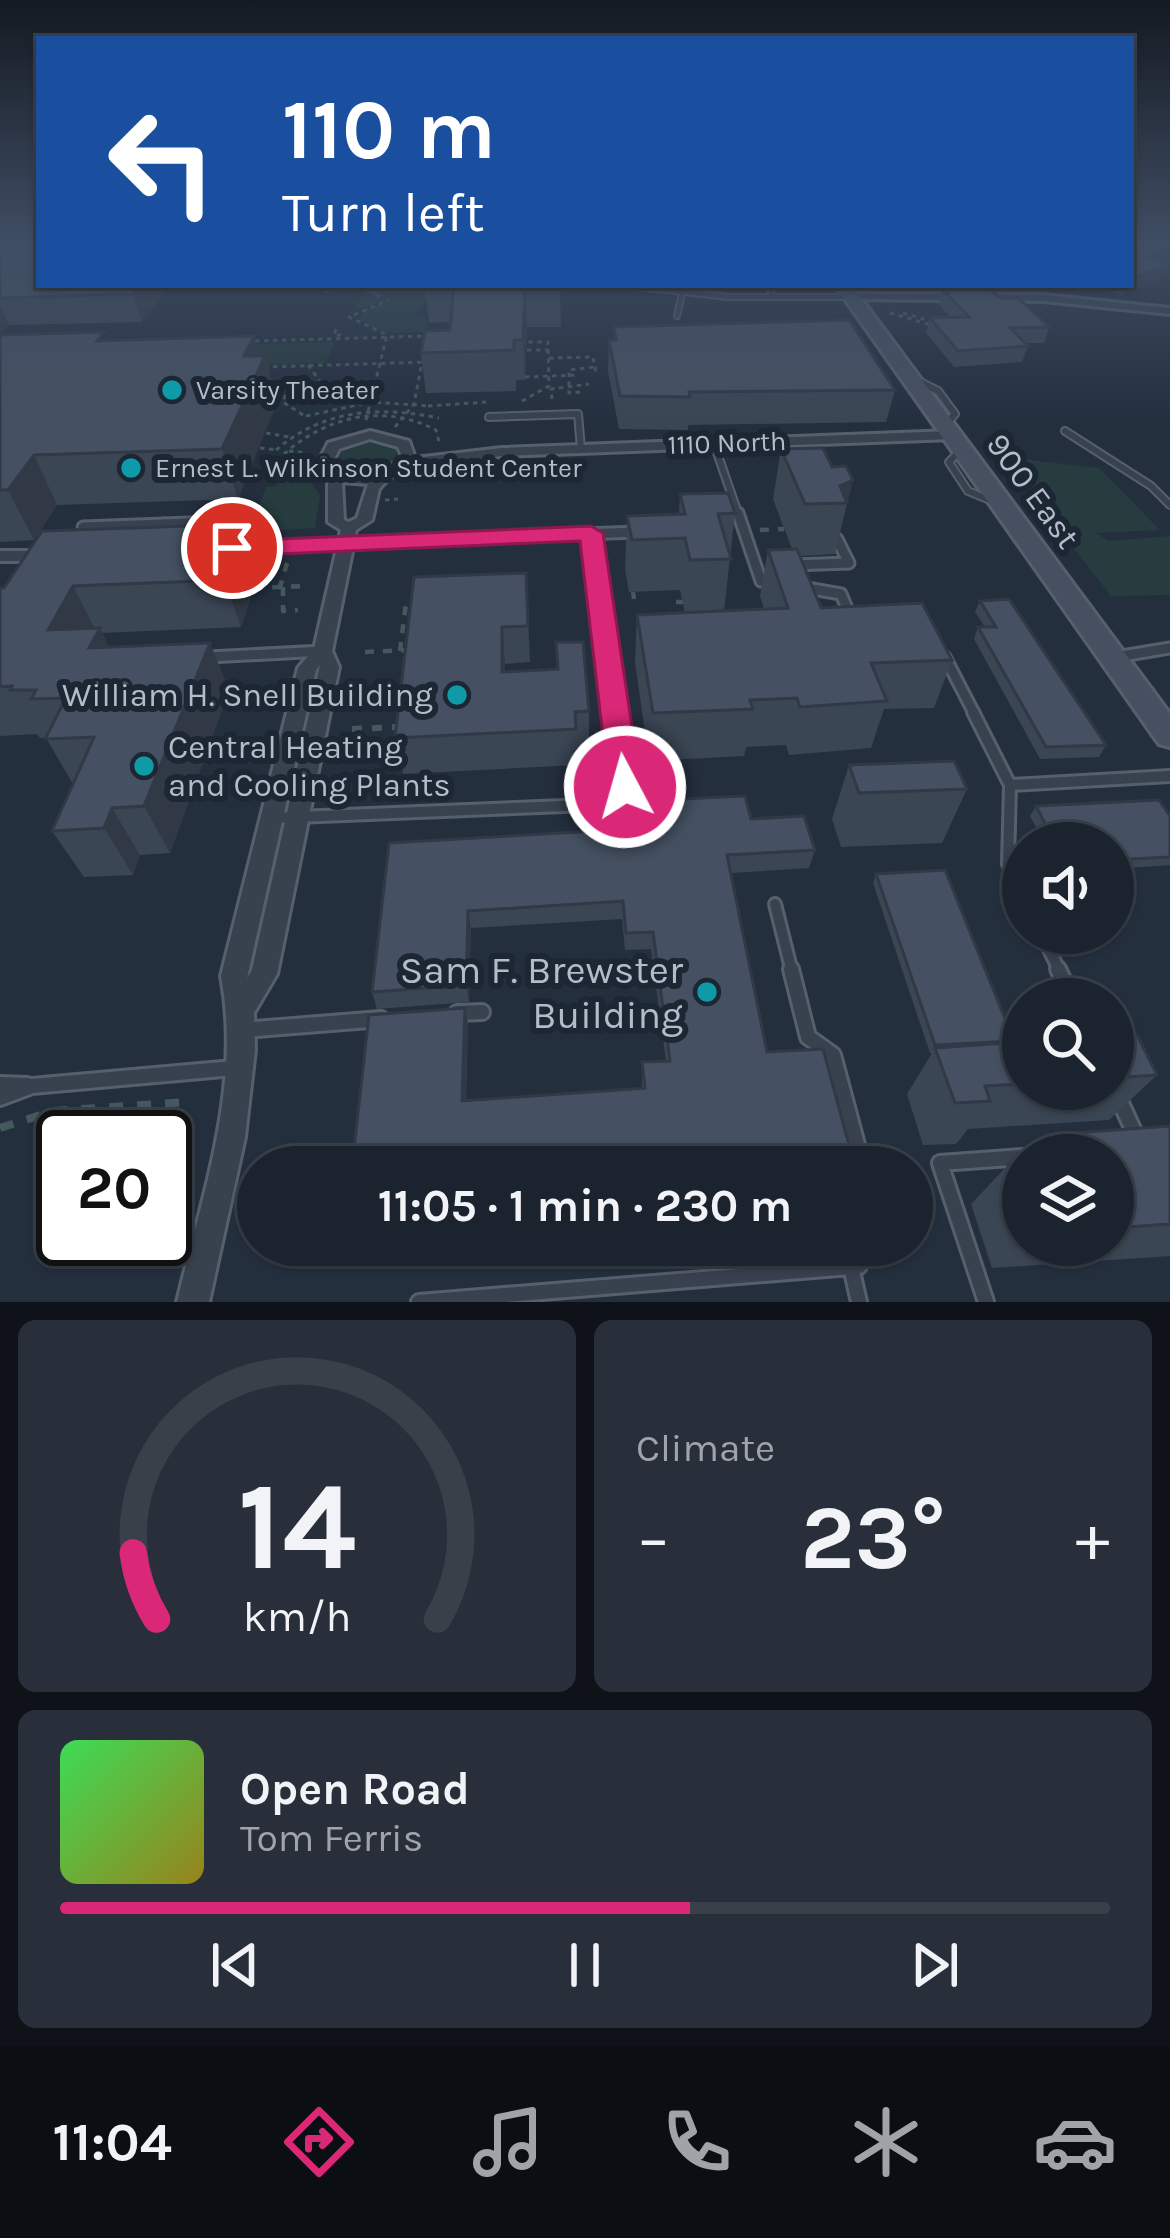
<!DOCTYPE html>
<meta charset="utf-8">
<style>
body{margin:0;font-family:Karla,sans-serif;background:#282f3a;color:#f1f3f6;height:100vh;display:flex;flex-direction:column;font-size:45px;white-space:nowrap}
*{box-sizing:border-box;margin:0}
p{font-size:39px;color:#a0a4aa}
.icon{flex:none;width:66px;height:66px;fill:none;stroke:currentColor;stroke-width:2;stroke-linecap:round;stroke-linejoin:round}
.map{position:relative;height:1302px;overflow:hidden}
.drawer{display:flex;flex-direction:column;gap:18px;padding:18px;background:#0f1319;flex:1}
.drawer>*{flex:none}
.hud{position:absolute;left:36px;top:36px;width:1098px;height:252px;border-radius:0px;box-shadow:0 3px 9px #0004,0 0 0 3px #39404a;background:#1a4fa0;color:#fff;overflow:hidden}
.tools{position:absolute;left:1002px;top:822px;display:grid;gap:24px}
.tools a{display:grid;place-items:center;width:132px;height:132px;border-radius:50%;background:#1b232e;box-shadow:0 3px 9px #0004,0 0 0 3px #39404a;font-size:60px}
.speed{position:absolute;left:36px;top:1110px;display:flex;gap:24px;font-size:60px;font-weight:700;text-align:center}
.speed>*{display:grid;place-content:center;width:156px;height:156px;border-radius:50%;background:#1b232e;box-shadow:0 3px 9px #0004,0 0 0 3px #39404a;line-height:1}
.speed .limit{border:6px solid #111;border-radius:18px;background:#fff;color:#111}
.pin{position:absolute;display:grid;place-items:center;width:102px;height:102px;color:#fff;margin:-51px;border:6px solid #fff;border-radius:50%;box-shadow:0 3px 12px #0007}
.me{position:absolute;width:132px;margin:-66px;rotate:354deg;stroke-linejoin:round;filter:drop-shadow(0 0 9px #0008)}
.turn{display:flex;align-items:center;gap:42px;height:252px;padding:0 48px;font-size:54px}
.turn .icon{width:156px;height:156px;stroke-width:2.5}
.turn b{display:block;font-size:84px;line-height:102px}
.big{font-size:90px;font-weight:700;line-height:1.1}
.drawer .card{flex:1;display:flex;flex-direction:column;justify-content:center;gap:18px;min-width:0;padding:0 42px;border-radius:18px;background:#282f3a}
.drawer .dial{align-items:center;gap:0}
.dial svg{height:312px;overflow:visible;fill:none;stroke:#39404a;stroke-width:7;stroke-linecap:round;text-anchor:middle}
.dial text{fill:#f1f3f6;stroke:none}
.song{display:flex;align-items:center;gap:36px}
.cover{width:144px;height:144px;border-radius:18px;background:linear-gradient(135deg,hsl(130 70% 55%),hsl(50 70% 35%))}
.played{height:12px;border-radius:6px;background:linear-gradient(90deg,#db2777 60%,#39404a 60%)}
.keys{display:flex;justify-content:space-around;direction:ltr}
.heat{display:flex;justify-content:space-between;align-items:center;font-size:66px;direction:ltr}
.drawer .tiles{flex:1;display:grid;gap:18px;grid-template-columns:1fr 1fr}
.card:last-child{grid-column:span 2}
.trip{position:absolute;left:237px;top:1146px;width:696px;height:120px;border-radius:60px;background:#1b232e;box-shadow:0 3px 9px #0004,0 0 0 3px #39404a;font-weight:700;line-height:120px;text-align:center}
.menu{display:flex;height:192px;justify-content:space-around;align-items:center;background:#0b0e12;color:#a0a4aa}
.menu .icon{width:84px;height:84px}
.menu .current{color:#db2777}
.menu b{font-size:54px;color:#f1f3f6}
.map>svg:first-child{display:block}
</style>
<div class="map">
<svg width="1170" height="1302" viewBox="0 0 1170 1302">
<rect width="100%" height="100%" fill="#242f3e"/>
<g fill="#263c3f">
<path d="M434 285 416 315H425L428 332 384 333 359 320 365 309 392 300 356 309 365 287Z"/>
<path d="M335 342 325 363 191 367 203 345Z"/>
<path d="M366 442 397 450 395 461 362 473 338 466 341 451Z"/>
<path d="M287 454 302 456 297 464 320 495 315 528 178 537 250 532 266 487 277 486Z"/>
<path d="M1002 457 1099 468 1160 530 1097 533 1108 541 1170 536V595L1111 596Z"/>
</g>
<g fill="none" stroke-linecap="round" stroke-linejoin="round">
<path stroke="#394c67" stroke-width="4.5" d="M368 289 379 296"/>
<defs>
<g id="service-far4">
<path d="M621 285 729 297H852"/>
<path d="M326 288 340 285"/>
<path d="M772 297 770 289 781 285"/>
<path d="M677 316 684 285"/>
</g>
<g id="service-far3">
<path d="M918 381 938 391 955 414 945 425"/>
<path d="M489 417 578 414 581 449"/>
<path d="M1065 431 1151 486 1170 505"/>
<path d="M714 444 739 516"/>
<path d="M962 449 949 462 968 491 997 503"/>
</g>
<g id="service-far2">
<path d="M738 513 761 581 772 583"/>
<path d="M83 527 164 524"/>
<path d="M591 533 615 715"/>
<path d="M158 536 164 524 240 521"/>
<path d="M349 543 636 532"/>
<path d="M792 565 849 563 837 539"/>
<path d="M801 587 841 594 849 613"/>
<path d="M209 657 323 651"/>
<path d="M945 657 975 715"/>
<path d="M1116 657 1170 648"/>
</g>
<g id="service-far1">
<path d="M973 712 1010 785 1008 864 1023 895"/>
<path d="M1010 785 1170 776"/>
<path d="M272 818 589 805 620 796 625 787 615 712"/>
<path d="M775 904 792 972"/>
<path d="M1041 933 1060 972"/>
</g>
<g id="service">
<path d="M791 969 808 1037 833 1055 863 1167"/>
<path d="M1058 969 1072 999"/>
<path d="M457 1013 482 1012"/>
<path d="M243 1030 381 1019"/>
<path d="M0 1084 27 1085"/>
<path d="M1113 1086 1136 1136"/>
<path d="M0 1098 32 1086 234 1068"/>
<path d="M851 1267 859 1266 862 1245"/>
<path d="M419 1302 851 1267 859 1302"/>
<path d="M986 1302 940 1163 1023 1157"/>
</g>
<g id="minor">
<path d="M852 294 1043 295 1170 308V314L1043 301 848 299 847 297Z"/>
<path d="M370 431 409 441 415 458 502 448 952 431 959 435 952 439 502 456 407 467 388 479 379 489 372 520 356 530 354 540 357 543 353 547 332 651 339 667 277 974 254 1013 255 1050 245 1137 209 1302H177C202 1196 242 1086 221 976L298 668 314 649 337 548 232 553 224 548 232 543 339 539 341 530 328 522V477L316 467 328 443ZM370 439 398 447 402 456C381 477 356 482 331 466L339 449ZM342 482 368 484 357 518 349 522 344 520ZM320 665 252 970 247 978 316 670Z"/>
<path d="M0 551H49L57 556 49 561H0Z"/>
</g>
<path id="secondary" d="M835 285H851L1170 714V747L1159 744Z"/>
</defs>
<use href="#service-far4" stroke="#565f6c" stroke-width="8"/>
<use href="#service-far3" stroke="#565f6c" stroke-width="10"/>
<use href="#service-far2" stroke="#565f6c" stroke-width="15"/>
<use href="#service-far1" stroke="#565f6c" stroke-width="16"/>
<use href="#service" stroke="#565f6c" stroke-width="20"/>
<use href="#minor" stroke="#565f6c" stroke-width="6"/>
<use href="#secondary" stroke="#565f6c" stroke-width="6"/>
<g stroke="#44595c" stroke-width="3" stroke-dasharray="4.5 4.5" stroke-linecap="butt">
<path d="M890 313 931 325"/>
<path d="M903 313 933 322"/>
<path d="M336 329 334 335H343"/>
<path d="M255 341 429 336"/>
<path d="M527 350H549"/>
<path d="M549 358 593 357 596 373"/>
<path d="M308 365 337 404"/>
<path d="M264 367 426 362"/>
<path d="M525 377 578 375"/>
<path d="M580 392 569 393V370L594 367"/>
<path d="M552 399 551 389 589 384"/>
<path d="M522 401 549 386 548 342H527"/>
<path d="M428 406 487 402"/>
<path d="M303 415 283 402 286 394 324 384"/>
<path d="M306 416 371 402 430 406"/>
<path d="M366 420 387 335 349 317 389 300"/>
<path d="M395 427 414 404 422 362"/>
<path d="M266 433 290 437"/>
<path d="M260 448 278 450"/>
<path d="M276 450C324 409 379 406 439 418"/>
<path d="M289 451 306 453"/>
<path d="M284 454C327 416 384 403 436 430L439 442"/>
<path d="M385 500 398 499"/>
</g>
<g stroke="#44595c" stroke-width="4.5" stroke-dasharray="9 9" stroke-linecap="butt">
<path d="M760 530 784 529"/>
<path d="M287 563 280 587 304 586"/>
<path d="M283 587V611L298 610"/>
<path d="M254 588 280 587"/>
<path d="M633 592 634 599"/>
<path d="M676 602H683"/>
<path d="M400 651 406 603"/>
<path d="M365 652 407 650"/>
</g>
<g stroke="#44595c" stroke-width="6" stroke-dasharray="10 10" stroke-linecap="butt">
<path d="M352 729 400 727"/>
<path d="M589 740 597 748"/>
</g>
<path stroke="#44595c" stroke-width="8" stroke-dasharray="14 14" stroke-linecap="butt" d="M0 1128 53 1111 187 1102"/>
<use href="#service-far4" stroke="#38414e" stroke-width="4.5"/>
<use href="#service-far3" stroke="#38414e" stroke-width="6"/>
<use href="#service-far2" stroke="#38414e" stroke-width="9"/>
<use href="#service-far1" stroke="#38414e" stroke-width="10"/>
<use href="#service" stroke="#38414e" stroke-width="14"/>
<use href="#minor" fill="#38414e" fill-rule="evenodd"/>
<use href="#secondary" fill="#465061" fill-rule="evenodd"/>
</g>
<g fill="#3b4654">
<path d="M0 240 169 285 142 322 9 325 0 333Z"/>
<path d="M1170 240V259L1164 262 1169 264 1163 278 1122 295 1092 285H1131Z"/>
<path d="M424 285H560L561 327H527L525 380H516V391L426 393 421 353 450 330 451 322 429 323Z"/>
<path d="M901 285H968L967 290 1001 298 1049 327 1044 343H1025L1028 346 1022 362 954 367 926 333 930 318H951L939 304 943 290H906Z"/>
<path d="M614 327 895 390 886 422 688 425V430L619 429 608 371 609 340H614Z"/>
<path d="M0 335 107 340 254 336 259 356H265L277 402 238 499 57 505 34 540 0 542Z"/>
<path d="M781 449 832 467 853 480 835 554 800 556 821 608 952 660 934 708 884 709 871 748 789 755 786 745 746 747 744 756 649 761 635 662 637 615 685 613 680 590 629 592 625 569 627 516 679 514 680 494 735 513 724 611 764 609 760 596 768 550 792 549 773 499Z"/>
<path d="M246 524 260 570 241 627 102 633 109 647 210 643 229 690 170 853 140 855 133 875 84 877 52 831 73 784 46 738H40L37 734 0 736V588Z"/>
<path d="M526 573 530 662 505 664V672L589 711V747L576 748 577 765 403 774 395 738Z"/>
<path d="M980 601 1106 745 1099 757 1040 759 974 639 978 627H985L975 612Z"/>
<path d="M849 765 967 789 942 843 841 847 832 819Z"/>
<path d="M660 800 751 819 815 850 809 868 731 873 767 1052 823 1049 352 1167 465 1008 468 1024 466 1101 642 1089V1062L666 1061 651 949 625 950 622 919 471 928 469 1002 377 1009 372 992 389 843 659 828 658 818Z"/>
<path d="M1036 806 1170 816V865L1113 869V843H1045L1030 816Z"/>
<path d="M876 874 1014 1041 1013 1043H1023V1089H1113V1037L1157 1075 1109 1120 968 1129 956 1144 923 1145 907 1094 932 1053H930L873 883Z"/>
<path d="M1170 1126V1256L992 1268 971 1204 1008 1165H1016L1023 1158V1245H1113V1155H1026L1046 1135Z"/>
</g>
<g fill="#303945">
<path d="M1170 248V259L1142 271 1148 257Z"/>
<path d="M1169 264 1163 278 1122 295 1127 285H1131V279Z"/>
<path d="M141 285H169L142 322 133 294Z"/>
<path d="M525 290 527 327 525 380 523 340Z"/>
<path d="M0 306 9 325 1 333 0 332Z"/>
<path d="M254 336 261 364 265 356 277 402 238 499 222 449 244 356Z"/>
<path d="M34 455 57 505 34 540 8 490Z"/>
<path d="M853 480 841 531H840L847 503 840 486Z"/>
<path d="M246 524 260 570 241 627 224 580Z"/>
<path d="M73 586 97 633 48 630Z"/>
<path d="M502 627 505 664V708L502 672Z"/>
<path d="M100 628 123 675 89 648Z"/>
<path d="M210 643 229 690 170 853 144 806Z"/>
<path d="M112 808 140 855 133 875 104 828Z"/>
<path d="M468 911 471 928 469 1002 466 985Z"/>
<path d="M465 1008 468 1024 465 1116 462 1101Z"/>
</g>
<g fill="#455162" stroke="#303945" stroke-width="3">
<path d="M0 240H39V285H141L133 294 0 298Z"/>
<path d="M1131 240H1170V248L1148 257 1169 264 1131 279Z"/>
<path d="M454 285H560L561 289 525 290 523 340H514V350L421 353 425 331 450 330Z"/>
<path d="M943 290H990L1001 298H1018L1049 327 1010 328 1028 346 958 351 930 318 969 317Z"/>
<path d="M849 320 895 390 689 392 690 397 620 396 609 340H616L614 327Z"/>
<path d="M104 332 97 341 254 336 244 356H265L222 449 34 455 8 490H0V335Z"/>
<path d="M823 448 832 467 846 466 853 480 840 486 847 503 805 504 781 449Z"/>
<path d="M728 493 735 513 718 514 731 559 690 560 685 538 632 540 627 516 685 514 680 494Z"/>
<path d="M246 524 224 580 73 586 48 630 100 628 89 648 210 643 144 806 112 808 104 828 52 831 94 737 45 739 66 698 31 699 36 690H10L12 686 0 687V588H4L42 531Z"/>
<path d="M797 549 821 608 922 603 952 660 871 663 887 701 800 707 797 698 750 700 753 709 653 713 637 615 788 608 768 550Z"/>
<path d="M526 573 528 626 502 627V672L558 669 556 642H583L589 711 575 712 576 729 395 738 414 577Z"/>
<path d="M1009 599 1106 745 1046 747 978 627H996L980 601Z"/>
<path d="M954 761 967 789 859 793 849 765Z"/>
<path d="M745 796 751 819 804 816 815 850 727 855 767 1052 823 1049 855 1167H352L369 1015 465 1008 462 1101 645 1088 642 1062 670 1061 653 932 626 933 623 901 468 911 466 985 372 992 389 843 664 827 660 800Z"/>
<path d="M1159 800 1170 816V857L1113 860V843H1055L1036 806Z"/>
<path d="M945 870 1014 1041 935 1045 876 874Z"/>
<path d="M1137 1035 1157 1075 1113 1078V1037Z"/>
<path d="M1023 1042V1084L985 1086 990 1101 955 1103 935 1048Z"/>
<path d="M1170 1126V1224L1113 1228V1155H1054L1046 1135Z"/>
<path d="M1008 1165H1023V1205Z"/>
</g>
<linearGradient id="sky" x2="0" y2="1"><stop stop-color="#141a22"/><stop offset="0.57" stop-color="#3f4d63"/><stop offset="1" stop-color="#3f4d63" stop-opacity="0"/></linearGradient>
<rect width="1170" height="422" fill="url(#sky)"/>
<path fill="#db2777" stroke="#8e194d" stroke-width="3" d="M591 526 603 533 641 787 625 800 609 787 580 541 232 556 220 548 232 541Z"/>
<g fill="#0f9aa8" stroke="#1d2633" stroke-width="4.5">
<circle cx="172" cy="390" r="12"/>
<circle cx="131" cy="468" r="12"/>
<circle cx="457" cy="695" r="12"/>
<circle cx="144" cy="766" r="12"/>
<circle cx="707" cy="992" r="12"/>
</g>
<g text-anchor="middle" dominant-baseline="central" stroke-width="12" stroke-linejoin="round" paint-order="stroke">
<g font-size="27" fill="#b4bcc9" stroke="#1d2633" text-anchor="start">
<text x="196" y="390">Varsity Theater</text>
<text x="155" y="468">Ernest L. Wilkinson Student Center</text>
</g>
<g font-size="27" fill="#b4bcc9" stroke="#1d2633">
<text transform="translate(727 443) rotate(-2)">1110 North</text>
</g>
<g font-size="33" fill="#b4bcc9" stroke="#1d2633">
<text transform="translate(1033 491) rotate(54)">900 East</text>
</g>
<g font-size="33" fill="#b4bcc9" stroke="#1d2633" text-anchor="end">
<text x="433" y="695">William H. Snell Building</text>
<text x="168" y="747" text-anchor="start">Central Heating<tspan x="168" dy="38">and Cooling Plants</tspan></text>
</g>
<g font-size="39" fill="#b4bcc9" stroke="#1d2633" text-anchor="end">
<text x="683" y="970">Sam F. Brewster<tspan x="683" dy="45">Building</tspan></text>
</g>
</g>
</svg>
<div class="tools">
<a><svg class="icon" aria-label="sound" viewBox="0 0 24 24"><path d="M4 9h4l5-4v14l-5-4H4zM17 9q2 3 0 6"/></svg></a>
<a><svg class="icon" aria-label="search" viewBox="0 0 24 24"><circle cx="10" cy="10" r="6"/><path d="M15 15l6 6"/></svg></a>
<a><svg class="icon" aria-label="layers" viewBox="0 0 24 24"><path d="M12 4l9 5-9 5-9-5zM3 14l9 5 9-5"/></svg></a>
</div>
<div class="speed"><div class="limit">20</div></div>
<div class="pin" style="left:232px;top:548px;background:#d93025"><svg class="icon" aria-label="arrive" viewBox="0 0 24 24"><path d="M6 21V4h12l-3 4 3 4H6"/></svg></div>
<svg class="me" style="left:625px;top:787px" viewBox="-20 -20 40 40"><circle r="17" fill="#db2777" stroke="#fff" stroke-width="3"/><path d="M0-11L8 9 0 5-8 9z" fill="#fff"/></svg>
<div class="trip">11:05 · 1 min · 230 m</div>
<div class="hud">
<div class="turn"><svg class="icon" aria-label="left" viewBox="0 0 24 24"><path d="M17 20v-9H6M10 6l-5 5 5 5"/></svg><div><b>110 m</b>Turn left</div></div>
</div>
</div>
<section class="drawer">
<div class="tiles">
<div class="card dial"><svg viewBox="0 0 100 80">
<path d="M14 69A42 42 0 1 1 86 69"/>
<path d="M14 69A42 42 0 0 1 8 52" stroke="#db2777"/>
<text x="50" y="56" font-size="32" font-weight="700">14</text>
<text x="50" y="72" font-size="11">km/h</text>
</svg></div>
<div class="card"><p>Climate</p>
<div class="heat"><a>−</a><b class="big">23°</b><a>+</a></div>
</div>
<div class="card">
<div class="song"><i class="cover"></i><div><b>Open Road</b><p>Tom Ferris</p></div></div>
<div class="played"></div>
<div class="keys"><svg class="icon" aria-label="previous" viewBox="0 0 24 24"><path d="M18 5L8 12l10 7zM5 5v14"/></svg><svg class="icon" aria-label="pause" viewBox="0 0 24 24"><path d="M8 5v14M16 5v14"/></svg><svg class="icon" aria-label="next" viewBox="0 0 24 24"><path d="M6 5l10 7-10 7zM19 5v14"/></svg></div>
</div>
</div>
</section>
<nav class="menu">
<b>11:04</b>
<svg class="icon current" aria-label="directions" viewBox="0 0 24 24"><path d="M12 3l9 9-9 9-9-9zM9 14v-3h6M13 9l2 2-2 2"/></svg>
<svg class="icon" aria-label="music" viewBox="0 0 24 24"><path d="M9 18V5l10-2v13"/><circle cx="6" cy="18" r="3"/><circle cx="16" cy="16" r="3"/></svg>
<svg class="icon" aria-label="phone" viewBox="0 0 24 24"><path d="M5 4h4l2 5-3 2q2 4 5 5l2-3 5 2v4C11 20 4 13 5 4z"/></svg>
<svg class="icon" aria-label="climate" viewBox="0 0 24 24"><path d="M12 3v18M4 7l16 10M4 17L20 7"/></svg>
<svg class="icon" aria-label="car" viewBox="0 0 24 24"><path d="M5 17H2v-5l4-1 3-4h7l3 4 3 1v5h-3M9 17h6M6 11h13"/><circle cx="7" cy="17" r="2"/><circle cx="17" cy="17" r="2"/></svg>
</nav>
